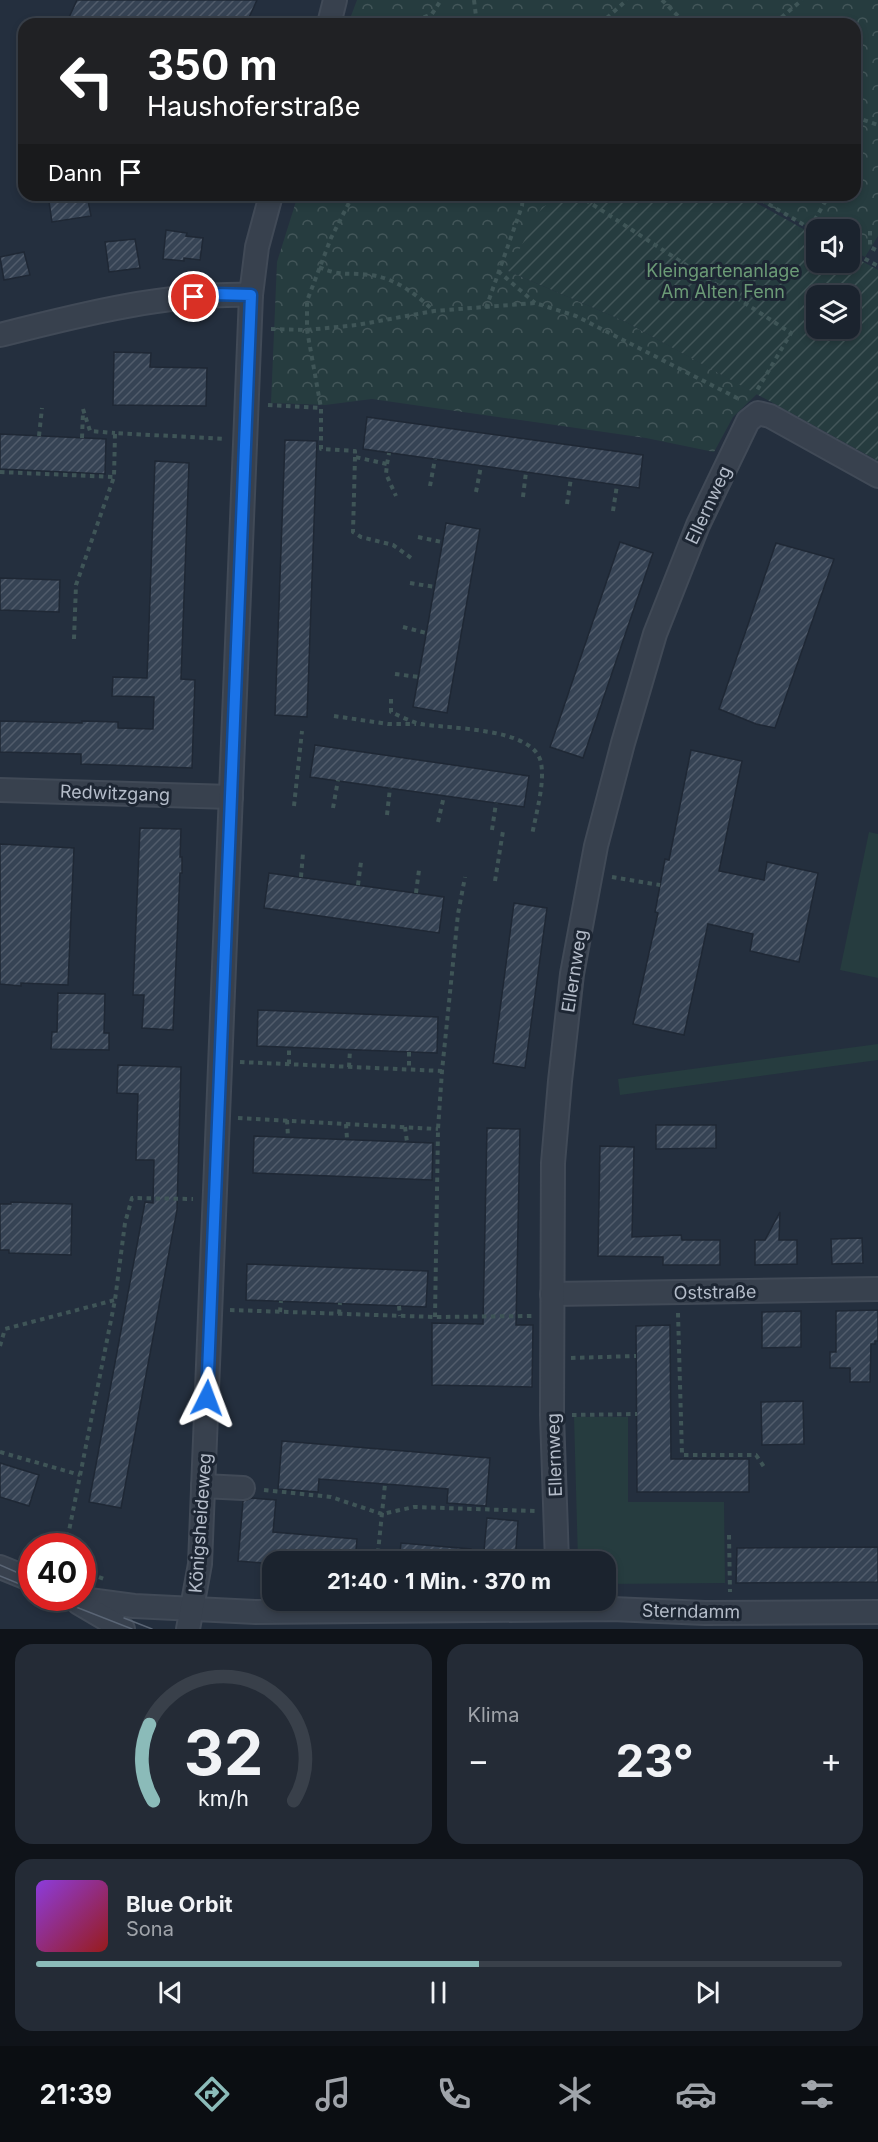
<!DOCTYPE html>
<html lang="de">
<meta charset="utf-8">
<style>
body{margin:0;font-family:Inter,sans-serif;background:#242b36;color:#f1f3f6;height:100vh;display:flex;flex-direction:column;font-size:22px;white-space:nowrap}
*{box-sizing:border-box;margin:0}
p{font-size:20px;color:#a0a4aa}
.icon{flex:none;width:33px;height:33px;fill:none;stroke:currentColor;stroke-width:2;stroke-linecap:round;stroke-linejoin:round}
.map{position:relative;height:1629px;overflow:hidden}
.drawer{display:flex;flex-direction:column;gap:15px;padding:15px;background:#0f1319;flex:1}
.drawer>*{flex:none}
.guide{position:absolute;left:18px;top:18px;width:843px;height:183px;border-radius:18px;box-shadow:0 3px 9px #0003,0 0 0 2px #39404a;background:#202124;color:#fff;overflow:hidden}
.fabs{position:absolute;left:806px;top:219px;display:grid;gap:12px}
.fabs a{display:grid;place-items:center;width:54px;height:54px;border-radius:12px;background:#1b232e;box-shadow:0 3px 9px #0003,0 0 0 2px #39404a;font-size:30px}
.speed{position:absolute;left:18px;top:1533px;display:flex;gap:12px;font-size:30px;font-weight:700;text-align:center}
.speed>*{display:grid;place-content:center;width:78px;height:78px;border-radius:50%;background:#1b232e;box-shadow:0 3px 9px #0003,0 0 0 2px #39404a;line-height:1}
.speed .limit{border:9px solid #d22;background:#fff;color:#111}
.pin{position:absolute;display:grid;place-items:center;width:51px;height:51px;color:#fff;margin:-26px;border:3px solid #fff;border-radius:50%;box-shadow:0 2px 6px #0007}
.me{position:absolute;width:66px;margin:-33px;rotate:3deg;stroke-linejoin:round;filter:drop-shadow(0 0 4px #0008)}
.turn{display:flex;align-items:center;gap:21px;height:126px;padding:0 30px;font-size:27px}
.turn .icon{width:78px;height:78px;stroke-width:2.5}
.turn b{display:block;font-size:42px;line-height:51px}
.then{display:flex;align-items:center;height:57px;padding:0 30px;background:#0003;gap:12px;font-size:22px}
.big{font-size:45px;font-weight:700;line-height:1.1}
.drawer .widget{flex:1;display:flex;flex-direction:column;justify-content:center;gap:9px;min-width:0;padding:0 21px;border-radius:18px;background:#242b36}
.drawer .dial{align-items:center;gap:0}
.dial svg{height:156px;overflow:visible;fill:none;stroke:#39404a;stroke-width:7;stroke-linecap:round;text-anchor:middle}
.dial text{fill:#f1f3f6;stroke:none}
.song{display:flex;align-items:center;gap:18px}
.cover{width:72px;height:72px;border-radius:9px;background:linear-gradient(135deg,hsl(270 70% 55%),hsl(0 70% 35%))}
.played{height:6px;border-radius:3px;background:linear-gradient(90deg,#8bbbb9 55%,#39404a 55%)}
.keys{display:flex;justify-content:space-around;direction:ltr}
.heat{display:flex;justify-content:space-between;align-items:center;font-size:33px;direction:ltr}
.drawer .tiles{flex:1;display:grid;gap:15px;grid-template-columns:1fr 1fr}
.widget:last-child{grid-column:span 2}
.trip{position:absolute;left:262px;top:1551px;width:354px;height:60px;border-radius:18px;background:#1b232e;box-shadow:0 3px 9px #0003,0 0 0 2px #39404a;font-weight:700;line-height:60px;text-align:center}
.menu{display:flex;height:96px;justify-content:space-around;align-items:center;background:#0b0e12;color:#a0a4aa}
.menu .icon{width:42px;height:42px}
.menu .on{color:#8bbbb9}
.menu b{font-size:27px;color:#f1f3f6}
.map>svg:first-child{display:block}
</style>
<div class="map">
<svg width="878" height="1629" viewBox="0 0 878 1629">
<defs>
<pattern id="forest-crowns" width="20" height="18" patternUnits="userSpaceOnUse" patternTransform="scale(1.5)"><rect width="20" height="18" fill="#263c3f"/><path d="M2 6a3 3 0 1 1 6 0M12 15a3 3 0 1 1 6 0" fill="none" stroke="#435659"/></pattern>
<pattern id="garden-furrows" width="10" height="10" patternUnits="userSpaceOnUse" patternTransform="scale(1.5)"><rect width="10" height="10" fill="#263c3f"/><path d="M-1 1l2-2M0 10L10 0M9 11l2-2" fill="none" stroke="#435659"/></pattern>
<pattern id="building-hatch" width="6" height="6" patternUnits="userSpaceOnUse" patternTransform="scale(1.5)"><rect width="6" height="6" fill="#364354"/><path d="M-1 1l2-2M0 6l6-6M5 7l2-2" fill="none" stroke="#515c6b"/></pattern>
</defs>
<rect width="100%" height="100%" fill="#242f3e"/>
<g fill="#263c3f">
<path d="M869 832 878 834V978L840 970Z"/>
<path d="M878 1044V1060L620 1095 618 1079Z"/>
<path d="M574 1417H628V1502H724L725 1583 606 1584V1562L578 1561Z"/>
</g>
<g fill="url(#forest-crowns)">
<path d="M357 0H878V236L865 257 849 249V230H816V231L748 195H855V24H348Z"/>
<path d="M298 195H563L565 196 508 271 624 321 757 394 733 417 714 452 646 438 372 399 325 405 271 403 277 262Z"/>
</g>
<path fill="url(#garden-furrows)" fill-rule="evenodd" d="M563 195H742L816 236V262H849V254L878 270V461L624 321 508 271 542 207 565 197ZM816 296H849V328H816Z"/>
<g fill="url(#building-hatch)" stroke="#1f2835" stroke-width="1.5">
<path d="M77 0H257L246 24H66Z"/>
<path d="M48 195H87L91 216 52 222Z"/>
<path d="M166 230 187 233 186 236 203 238 200 260 184 258V261L163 259Z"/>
<path d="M135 239 140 268 109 272 105 242Z"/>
<path d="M24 252 30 275 4 280 0 257Z"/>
<path d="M114 352 151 353 150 367 207 368 206 406 113 405Z"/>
<path d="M367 417 643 455 639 488 363 449Z"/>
<path d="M0 434 106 439 105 474 0 469Z"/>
<path d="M285 440 317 441 307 717 275 715Z"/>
<path d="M155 461 189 463 181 679 195 680 192 768 81 764V754L0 752V721L82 723V721L118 722V728L153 729 154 697 112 696 113 677 147 678Z"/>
<path d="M446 523 480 529 447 713 413 707Z"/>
<path d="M620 542 653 553 583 758 550 747Z"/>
<path d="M776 543 834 559 775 728 756 724 719 709Z"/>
<path d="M0 578 60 580 59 612 0 610Z"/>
<path d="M315 745 529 776 524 807 310 777Z"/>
<path d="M691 750 742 761 719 871 764 880 767 862 818 873 799 962 750 951 753 934 708 924 684 1035 633 1024 658 913 655 912 665 859 669 860Z"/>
<path d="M140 828 181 829 180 857H182V873H180L173 1030 142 1028 144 995H133Z"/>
<path d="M0 844 74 848 68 985 21 983V986L0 984Z"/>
<path d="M269 873 444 897 439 933 264 908Z"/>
<path d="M514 903 547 908 525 1068 493 1063Z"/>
<path d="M58 993 105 994 104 1033H109V1050L51 1049 52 1032H57Z"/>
<path d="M258 1010 438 1017 437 1053 257 1046Z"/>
<path d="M118 1065 181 1067 177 1210 121 1508 89 1502 145 1202 153 1203 154 1160H136L138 1094 117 1093Z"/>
<path d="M656 1125H716V1148L656 1149Z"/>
<path d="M487 1128 520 1129 516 1325H533L532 1387 432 1385V1323L483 1324Z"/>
<path d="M254 1136 433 1143 432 1180 253 1173Z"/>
<path d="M600 1146 634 1147 632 1237 681 1235 682 1240H720V1265H663V1257L598 1256Z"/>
<path d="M11 1202 72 1204 71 1255 9 1253V1250H0V1204H11Z"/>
<path d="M780 1212 779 1240H797V1264L755 1265V1240H765Z"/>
<path d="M862 1238 863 1263 832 1264 831 1239Z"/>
<path d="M247 1264 428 1271 426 1307 246 1300Z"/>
<path d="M878 1310V1341H875V1344H871L870 1382H850V1368H830V1352H836V1311Z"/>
<path d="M801 1311V1347L762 1348V1312Z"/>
<path d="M670 1325 671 1459H749V1492H637L636 1326Z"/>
<path d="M803 1401 804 1444 762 1445 761 1402Z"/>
<path d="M282 1441 490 1458 486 1506 447 1503 448 1489 385 1484 319 1479 318 1492 278 1489Z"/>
<path d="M0 1463 39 1475 29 1506 0 1497Z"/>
<path d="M252 1498 276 1500 273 1532 357 1539 355 1562H273V1564L238 1561 243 1501Z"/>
<path d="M487 1518 518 1521 515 1562H483Z"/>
<path d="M401 1543 471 1549V1562H399Z"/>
<path d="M878 1547V1582L736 1583 737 1548Z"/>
</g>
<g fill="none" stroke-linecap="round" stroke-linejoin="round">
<defs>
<g id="minor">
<path d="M329 24 335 0"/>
<path d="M0 335C83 314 165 293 251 295"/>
<path d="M0 790 231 797"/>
<path d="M552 1294 878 1289"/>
<path d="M203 1486 243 1488"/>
<path d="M557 1562 552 1415 553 1163 560 1081 572 974 596 846 623 743 655 634 698 525 748 421 758 413 770 416 878 476"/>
<path d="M0 1567 32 1580"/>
<path d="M74 1598 134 1606 256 1612 612 1609 705 1613 878 1612"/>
<path d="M79 1603 123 1629"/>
<path d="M188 1629 200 1564 251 295 257 247 271 195"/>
</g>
</defs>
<use href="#minor" stroke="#414a57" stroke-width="26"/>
<g stroke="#3f5557" stroke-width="4" stroke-dasharray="4.5 4.5" stroke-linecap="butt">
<path d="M474 0 477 24"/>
<path d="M662 0 686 24"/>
<path d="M407 24 432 14 441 0"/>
<path d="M600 24 627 0"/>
<path d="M776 24V22L802 0"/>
<path d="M855 117 878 125"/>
<path d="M353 195 331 238 307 301V330L321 408V449L355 451V457L387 464 386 474 396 496"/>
<path d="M578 195 791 333 756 392"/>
<path d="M753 195 816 232"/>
<path d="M810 228 825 202 823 195"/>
<path d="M870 231V247L878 251"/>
<path d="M849 250 878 266"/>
<path d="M319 267C341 277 348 272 370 275 395 278 416 294 434 311"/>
<path d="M498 271 535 303"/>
<path d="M486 308 522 206 523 195"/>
<path d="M271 329 307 330 357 325 434 311 535 303 576 316 741 400"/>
<path d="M268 405 321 408"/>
<path d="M83 409 90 431 115 433"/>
<path d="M39 436 42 408"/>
<path d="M82 438 83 412"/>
<path d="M355 457 353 532 361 537 393 545 414 560"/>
<path d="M387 464 389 453"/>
<path d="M0 472 114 477"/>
<path d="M430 486 435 459"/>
<path d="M476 492 481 466"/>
<path d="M523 497 526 472"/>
<path d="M567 504 571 478"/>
<path d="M613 511 617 485"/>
<path d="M418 537 442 542"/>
<path d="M410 583 435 587"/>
<path d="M403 627 426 633"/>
<path d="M74 639 76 585 114 477 115 433 226 439"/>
<path d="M395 674 419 677"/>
<path d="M391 699V712C400 716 411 722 421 724 448 729 535 727 541 763 545 783 536 814 532 835"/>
<path d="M334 716 388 724H416"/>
<path d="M294 806 302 731"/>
<path d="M333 808 338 780"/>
<path d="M387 815 390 788"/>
<path d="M438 822 444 796"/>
<path d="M492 830 496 803"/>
<path d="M301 877 303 853"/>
<path d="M612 877 660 885"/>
<path d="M495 881 503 831"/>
<path d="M358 885 361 862"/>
<path d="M416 893 419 870"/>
<path d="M409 1052V1069"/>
<path d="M240 1062 442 1071"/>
<path d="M289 1064V1048"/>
<path d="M349 1067 350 1050"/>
<path d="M238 1118 438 1129"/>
<path d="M287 1120 288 1137"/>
<path d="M346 1124 347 1139"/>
<path d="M405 1127 407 1142"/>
<path d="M399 1306 400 1316"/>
<path d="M230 1310 435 1317 532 1316"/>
<path d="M280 1312 281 1301"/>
<path d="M678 1313 682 1455H756L764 1467"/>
<path d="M339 1314 340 1303"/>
<path d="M435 1317 438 1129 442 1071 458 914 465 877"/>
<path d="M0 1346 5 1329 115 1300"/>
<path d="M571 1358 636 1356"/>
<path d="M572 1415 637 1414"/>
<path d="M0 1452 80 1475"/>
<path d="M264 1490 331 1497 382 1514 414 1507 535 1511"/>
<path d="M729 1535 730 1592"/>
<path d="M66 1546 115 1300 125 1223 132 1198 193 1199"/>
<path d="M377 1562 385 1484"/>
<path d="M82 1571 104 1579"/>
</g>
<use href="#minor" stroke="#38414e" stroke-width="22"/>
<g stroke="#5a6575" stroke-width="1.5">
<path d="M0 1565 32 1579"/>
<path d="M0 1576 32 1589"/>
<path d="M53 1598 132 1629"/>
<path d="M124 1618 152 1629"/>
</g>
</g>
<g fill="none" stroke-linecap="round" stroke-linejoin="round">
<defs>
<path id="route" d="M194 297 213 294 251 295 207 1398"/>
</defs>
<use href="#route" stroke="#114b97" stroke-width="15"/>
<use href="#route" stroke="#1a73e8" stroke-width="10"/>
</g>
<g text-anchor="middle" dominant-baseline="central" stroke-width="6" stroke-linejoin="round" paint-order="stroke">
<g font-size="18" fill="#6b9a76" stroke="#1d2633">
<text x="723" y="270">Kleingartenanlage<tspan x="723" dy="21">Am Alten Fenn</tspan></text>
</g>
<g font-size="18" fill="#b4bcc9" stroke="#1d2633">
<text transform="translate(708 505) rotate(-65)">Ellernweg</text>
<text transform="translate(115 793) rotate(2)">Redwitzgang</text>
<text transform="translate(574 971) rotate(-81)">Ellernweg</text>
<text transform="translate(715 1292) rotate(-1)">Oststraße</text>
<text transform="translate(554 1455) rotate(-92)">Ellernweg</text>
<text transform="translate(200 1523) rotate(-86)">Königsheideweg</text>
<text transform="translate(691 1611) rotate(1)">Sterndamm</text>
</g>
</g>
</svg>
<div class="fabs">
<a><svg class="icon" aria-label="sound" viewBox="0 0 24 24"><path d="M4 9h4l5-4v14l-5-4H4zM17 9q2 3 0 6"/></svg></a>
<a><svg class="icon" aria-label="layers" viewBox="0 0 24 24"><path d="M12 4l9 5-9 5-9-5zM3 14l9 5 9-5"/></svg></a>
</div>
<div class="speed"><div class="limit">40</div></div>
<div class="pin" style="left:194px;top:297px;background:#d93025"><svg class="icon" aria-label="arrive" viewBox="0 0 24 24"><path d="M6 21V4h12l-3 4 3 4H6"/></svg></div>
<svg class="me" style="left:207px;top:1398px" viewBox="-20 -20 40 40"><path d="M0-17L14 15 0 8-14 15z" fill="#1a73e8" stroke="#fff" stroke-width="4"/></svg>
<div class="trip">21:40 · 1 Min. · 370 m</div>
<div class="guide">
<div class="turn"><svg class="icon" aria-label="left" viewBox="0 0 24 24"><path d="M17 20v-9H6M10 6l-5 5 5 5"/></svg><div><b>350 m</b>Haushoferstraße</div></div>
<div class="then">Dann<svg class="icon" aria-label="arrive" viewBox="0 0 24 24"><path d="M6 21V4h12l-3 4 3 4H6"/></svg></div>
</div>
</div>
<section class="drawer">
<div class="tiles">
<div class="widget dial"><svg viewBox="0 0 100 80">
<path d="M14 69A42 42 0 1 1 86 69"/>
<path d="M14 69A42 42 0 0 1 12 30" stroke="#8bbbb9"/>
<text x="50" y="56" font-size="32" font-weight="700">32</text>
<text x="50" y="72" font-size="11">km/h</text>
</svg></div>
<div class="widget"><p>Klima</p>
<div class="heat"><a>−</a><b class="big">23°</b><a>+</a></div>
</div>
<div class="widget">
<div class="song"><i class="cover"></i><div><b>Blue Orbit</b><p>Sona</p></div></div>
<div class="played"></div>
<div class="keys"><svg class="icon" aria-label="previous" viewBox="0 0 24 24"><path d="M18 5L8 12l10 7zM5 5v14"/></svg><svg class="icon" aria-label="pause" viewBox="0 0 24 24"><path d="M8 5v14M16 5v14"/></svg><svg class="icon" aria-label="next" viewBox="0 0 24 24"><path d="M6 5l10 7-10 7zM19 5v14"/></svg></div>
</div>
</div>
</section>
<nav class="menu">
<b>21:39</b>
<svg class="icon on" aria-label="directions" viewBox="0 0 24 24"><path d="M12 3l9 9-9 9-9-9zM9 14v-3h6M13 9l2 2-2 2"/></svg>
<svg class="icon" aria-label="music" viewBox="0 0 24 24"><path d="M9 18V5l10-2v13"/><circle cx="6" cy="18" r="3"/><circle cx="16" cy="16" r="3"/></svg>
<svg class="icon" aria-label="phone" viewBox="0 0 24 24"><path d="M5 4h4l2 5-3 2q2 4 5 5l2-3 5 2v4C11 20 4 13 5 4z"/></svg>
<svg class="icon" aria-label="climate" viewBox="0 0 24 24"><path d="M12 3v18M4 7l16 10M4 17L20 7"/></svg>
<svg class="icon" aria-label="car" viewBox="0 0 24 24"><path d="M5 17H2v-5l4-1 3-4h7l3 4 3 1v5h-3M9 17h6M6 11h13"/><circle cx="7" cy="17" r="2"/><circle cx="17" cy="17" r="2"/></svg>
<svg class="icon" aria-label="filters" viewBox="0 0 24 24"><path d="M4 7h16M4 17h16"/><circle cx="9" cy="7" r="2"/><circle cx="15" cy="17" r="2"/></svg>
</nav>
